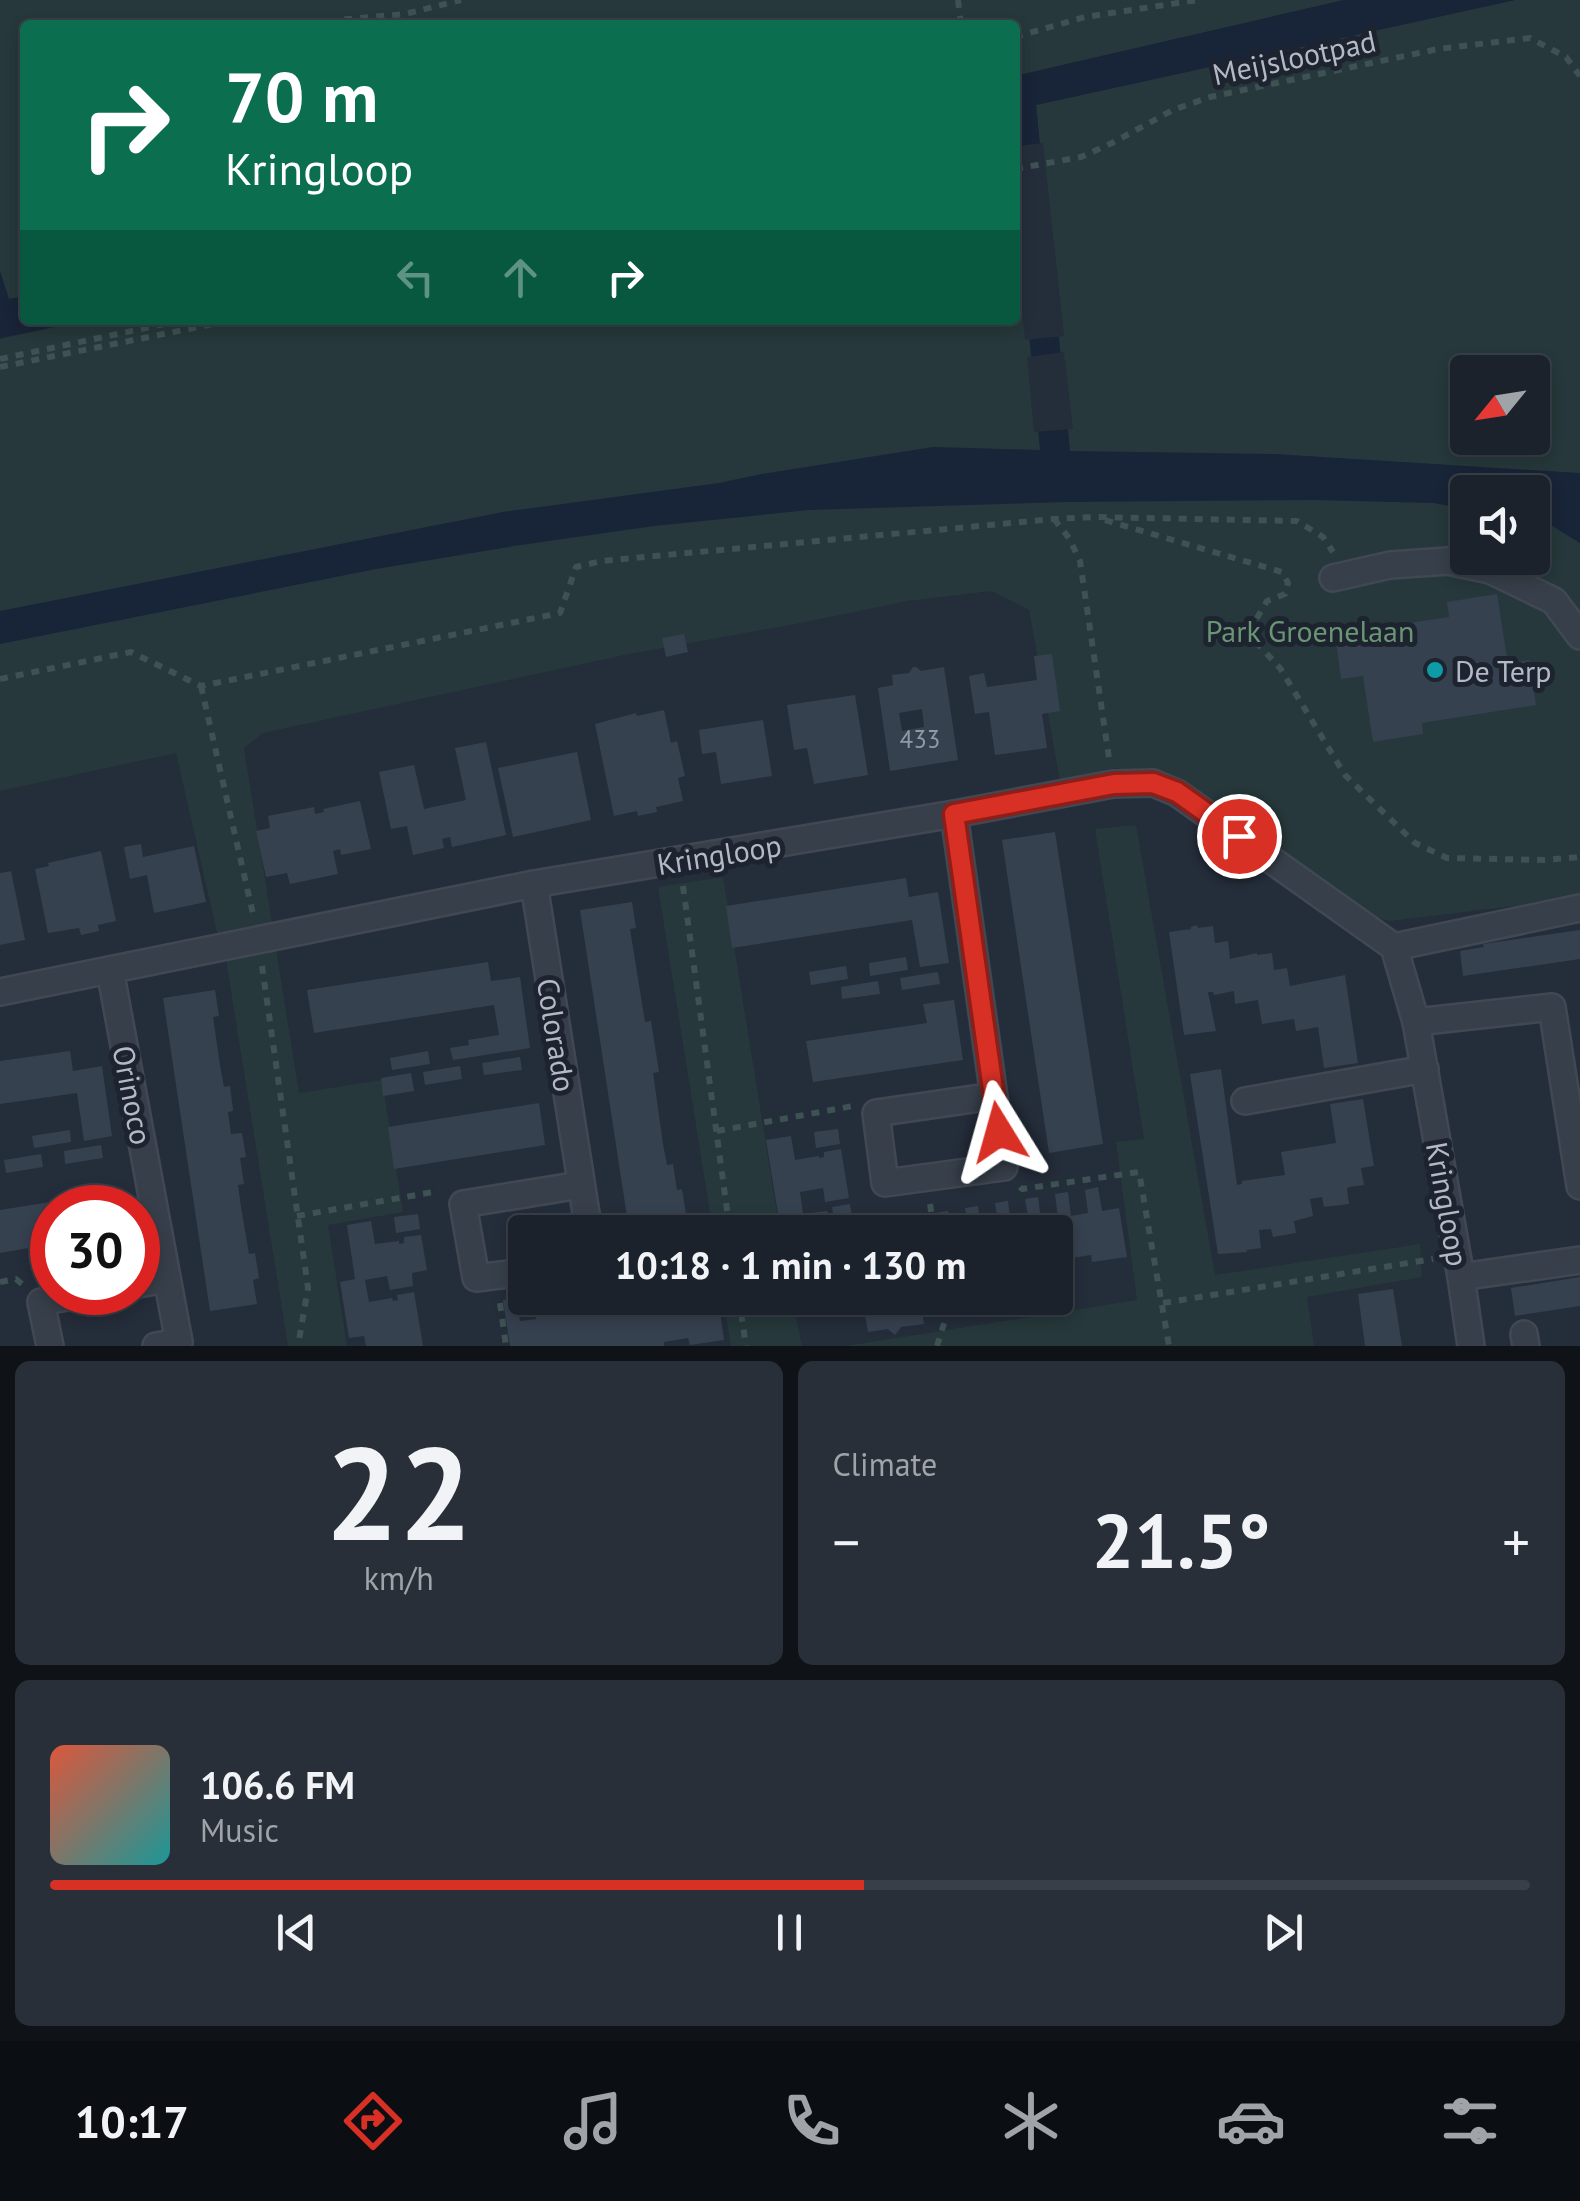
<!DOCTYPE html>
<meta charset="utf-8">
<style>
body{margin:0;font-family:"PT Sans",sans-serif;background:#282f38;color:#f1f3f6;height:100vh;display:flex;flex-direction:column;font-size:38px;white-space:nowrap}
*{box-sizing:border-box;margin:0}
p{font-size:32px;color:#a0a4a9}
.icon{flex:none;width:55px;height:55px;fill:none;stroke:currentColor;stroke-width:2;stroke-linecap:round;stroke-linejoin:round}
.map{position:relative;height:1346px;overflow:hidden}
.sheet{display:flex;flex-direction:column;gap:15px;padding:15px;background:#0f1318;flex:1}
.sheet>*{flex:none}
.top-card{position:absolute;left:20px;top:20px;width:1000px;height:305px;border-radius:10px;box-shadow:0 5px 15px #0003,0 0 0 2px #393f48;background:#0b6e4f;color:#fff;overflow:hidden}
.needle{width:65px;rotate:240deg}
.fabs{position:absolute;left:1450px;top:355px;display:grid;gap:20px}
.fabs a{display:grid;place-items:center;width:100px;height:100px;border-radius:10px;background:#1b222c;box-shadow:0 5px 15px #0003,0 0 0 2px #393f48;font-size:50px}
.speed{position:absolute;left:30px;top:1185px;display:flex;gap:20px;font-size:50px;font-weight:700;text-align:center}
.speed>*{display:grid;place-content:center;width:130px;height:130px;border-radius:50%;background:#1b222c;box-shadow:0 5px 15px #0003,0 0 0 2px #393f48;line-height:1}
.speed .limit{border:15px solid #d22;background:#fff;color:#111}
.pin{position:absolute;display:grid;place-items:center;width:85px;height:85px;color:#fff;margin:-42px;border:5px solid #fff;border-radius:50%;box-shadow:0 2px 10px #0007}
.me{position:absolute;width:110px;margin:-55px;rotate:352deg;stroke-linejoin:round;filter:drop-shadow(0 0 8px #0008)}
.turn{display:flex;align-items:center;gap:35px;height:210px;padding:0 40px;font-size:45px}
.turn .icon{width:130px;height:130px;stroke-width:2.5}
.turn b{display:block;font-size:70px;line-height:85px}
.lanes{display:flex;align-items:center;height:95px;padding:0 40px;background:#0003;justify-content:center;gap:50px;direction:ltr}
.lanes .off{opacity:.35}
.big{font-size:75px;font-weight:800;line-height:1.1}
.sheet .card{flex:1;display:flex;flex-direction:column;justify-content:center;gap:15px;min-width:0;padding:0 35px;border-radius:15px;background:#282f38}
.sheet .dial{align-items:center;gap:0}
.dial b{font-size:130px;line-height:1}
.song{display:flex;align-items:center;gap:30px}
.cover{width:120px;height:120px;border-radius:15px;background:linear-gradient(135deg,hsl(10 70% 55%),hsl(180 70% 35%))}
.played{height:10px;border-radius:5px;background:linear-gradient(90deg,#d93025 55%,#393f48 55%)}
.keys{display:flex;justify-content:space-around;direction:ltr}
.heat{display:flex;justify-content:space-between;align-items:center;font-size:55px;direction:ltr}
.sheet .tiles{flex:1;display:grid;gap:15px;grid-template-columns:1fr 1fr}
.card:last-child{grid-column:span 2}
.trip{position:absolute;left:508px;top:1215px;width:565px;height:100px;border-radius:10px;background:#1b222c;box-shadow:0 5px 15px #0003,0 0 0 2px #393f48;font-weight:800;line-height:100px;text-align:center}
.tabs{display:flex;height:160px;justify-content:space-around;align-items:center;background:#0b0e12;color:#a0a4a9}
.tabs .icon{width:70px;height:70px}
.tabs .current{color:#d93025}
.tabs b{font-size:45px;color:#f1f3f6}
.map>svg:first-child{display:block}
</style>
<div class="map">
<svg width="1580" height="1346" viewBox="0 0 1580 1346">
<rect width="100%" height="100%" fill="#242d3a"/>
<g fill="#26383b" fill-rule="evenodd">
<path d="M0 0H1344L1015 76V25H25V296L0 301Z"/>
<path d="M1515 0H1580V898L1390 921 1361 915 1175 783 1121 775 1119 768 1103 770 1104 778 1061 786 1029 610 992 591 907 601 806 622 624 655 263 733 244 748 299 1093 382 1080 403 1212 328 1225 347 1346H288L223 941H219L176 753 0 791V339L88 320H1015V186L1070 451 1036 105ZM1468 372H1532V438H1468ZM1468 492H1532V558H1468Z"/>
<path d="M1136 825 1215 1275 1420 1244 1422 1277 1307 1297 1314 1346H846L1137 1300 1116 1142 1144 1139 1095 829Z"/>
<path d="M723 877 780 1232H713L658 887Z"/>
<path d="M723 1298H792L802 1346H731Z"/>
</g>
<g fill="#182437">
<path d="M1344 0H1515L1036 105 1070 451 1274 454 1580 473V543L1549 524 1533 521 1532 492H1468L1467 509 1433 503 1315 500 1066 502 809 510 654 526 514 546 376 569 0 644V611L503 512 719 483 762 474 933 447 1040 450 1015 186V76Z"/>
<path d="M0 271 9 299 25 296V320H88L0 338Z"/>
</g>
<g fill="#242d3a">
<path d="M1043 143 1064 336 1025 340 1015 238V146Z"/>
<path d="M1064 352 1073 429 1034 432 1027 357Z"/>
</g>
<g fill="#364150" fill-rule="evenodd">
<path d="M1497 594 1508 664 1529 660 1536 705 1422 723 1423 734 1373 742 1363 676 1341 679 1335 634 1449 617 1447 602Z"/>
<path d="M684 634 688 652 666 657 662 638Z"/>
<path d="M1052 654 1060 711 1042 714 1047 748 995 755 989 712 975 714 969 676 984 673 987 687 1037 680 1034 656Z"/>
<path d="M913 667H916L921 671 944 667 958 760 890 771 878 688 893 685 892 675 909 673ZM922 709 924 727 902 731 899 713Z"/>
<path d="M855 695 868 775 814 784 807 748 794 750 787 705Z"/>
<path d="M664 710 671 743 677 741 685 776 678 778 683 801 656 807 657 812 638 816 637 811 614 816 595 724 636 713 637 716Z"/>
<path d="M763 720 772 776 721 784 716 752 702 754 699 730Z"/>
<path d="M486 742 506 835 452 847 450 837 442 839 444 848 413 855 407 826 391 829 379 772 414 765 424 809 466 800 455 748Z"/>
<path d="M577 752 591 820 513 837 498 768Z"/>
<path d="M360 801 371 849 341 855 340 849 333 851 338 874 290 884 287 873 266 877 256 831 270 828 268 816 314 807 315 814 324 812 323 809Z"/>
<path d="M1055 832 1103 1144 1049 1153 1002 840Z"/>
<path d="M141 844 143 857 194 846 206 902 154 913 147 875 130 879 124 847Z"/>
<path d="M101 851 116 921 98 925 99 931 81 935 79 928 48 933 35 869 49 866 48 863Z"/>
<path d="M11 871 25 940 0 945V873Z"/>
<path d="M906 878 909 897 938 892 949 963 920 967 912 920 732 948 726 906Z"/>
<path d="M632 902 636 928 630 929 645 1022 651 1021 659 1072 653 1073 663 1144 667 1165 673 1164 677 1190 682 1189 686 1214 665 1217 666 1224 635 1229 634 1222 628 1223 580 910Z"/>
<path d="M1197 925 1198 928 1213 926 1215 943 1228 941 1230 959 1257 953V955L1272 953 1274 970 1287 968 1290 986 1345 975 1358 1063 1324 1068 1318 1027 1296 1031 1294 1019 1262 1024 1258 1000 1235 1004 1234 991 1214 995 1213 992H1208L1216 1031 1184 1035 1169 932 1191 929V927Z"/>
<path d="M1580 930V959L1463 976 1460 951 1484 947 1483 944Z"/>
<path d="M906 957 908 970 870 976 869 963Z"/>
<path d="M488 962 491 981 520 977 530 1048 453 1060 450 1048 469 1045 468 1040 499 1035 494 1005 314 1033 307 990Z"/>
<path d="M846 966 848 979 811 985 809 972Z"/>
<path d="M938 972 940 984 902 990 900 978Z"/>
<path d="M878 981 880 994 842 999 841 987Z"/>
<path d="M215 990 219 1016 213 1017 220 1065 224 1087 230 1086 233 1109V1111L228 1112 231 1134 242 1133 246 1157 240 1158 244 1184 238 1185 241 1207 249 1254 255 1253 259 1278 253 1280 257 1304 210 1311 163 998Z"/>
<path d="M954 1000 963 1060 813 1082 806 1041 927 1023 923 1004Z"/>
<path d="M70 1051 73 1071 102 1066 112 1136 84 1141 77 1093 0 1104V1061Z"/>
<path d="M428 1051 430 1064 392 1070 390 1058Z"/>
<path d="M520 1057 522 1070 484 1075 482 1063Z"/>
<path d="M460 1066 462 1079 425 1085 423 1072Z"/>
<path d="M1221 1069 1237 1185 1242 1184V1181L1285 1175 1281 1152 1336 1143 1330 1104 1363 1099 1374 1166 1361 1168 1364 1185 1349 1187 1347 1189 1349 1204 1324 1207 1322 1197 1310 1199 1313 1216 1294 1221 1296 1233 1273 1237 1271 1229 1259 1230 1261 1248 1246 1250 1247 1252 1218 1254 1190 1074Z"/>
<path d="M411 1073 414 1091 383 1096 381 1078Z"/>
<path d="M539 1103 545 1145 394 1169 388 1127Z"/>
<path d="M838 1129 840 1144 816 1148 814 1132Z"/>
<path d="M70 1130 71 1142 34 1148 32 1136Z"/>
<path d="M791 1136 795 1160 819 1156V1158L824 1157V1152L841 1149 849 1198 825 1202 823 1188 800 1192 803 1214 827 1211 828 1213H833L832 1207 850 1204 854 1232H781L766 1140Z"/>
<path d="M101 1145 103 1158 65 1164 64 1151Z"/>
<path d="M41 1154 43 1167 6 1173 4 1160Z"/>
<path d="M1098 1187 1102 1211 1119 1208 1127 1257 1092 1262 1091 1255 1066 1259 1067 1266 1055 1268V1232H969L965 1208 978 1206 981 1230 999 1227 995 1203 1008 1201 1011 1225 1029 1222 1025 1199 1038 1197 1041 1220 1058 1218 1055 1194 1068 1192 1071 1216 1088 1213 1085 1190Z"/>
<path d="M120 1191 123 1208H52V1244L0 1253V1210Z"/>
<path d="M948 1211 951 1232H938L935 1213Z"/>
<path d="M418 1214 420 1229 396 1233 394 1217Z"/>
<path d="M371 1221 375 1244 399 1241V1244L404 1243V1237L421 1235 427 1270 412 1273 413 1286 390 1290 387 1276 365 1280 369 1302 392 1298 393 1301 398 1300 397 1295 414 1292 423 1346H366L364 1336 349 1338 340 1282 355 1279 347 1225Z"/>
<path d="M1580 1277V1306L1515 1316 1511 1288Z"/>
<path d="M1393 1289 1402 1346H1365L1358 1294Z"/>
<path d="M516 1298 520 1321 536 1319 533 1298H546L549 1317 566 1314 564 1298H576L579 1312 596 1309 594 1298H608L609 1307 626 1305 625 1298H638L639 1303 655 1300V1298H718L724 1340 690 1345 688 1338 664 1342V1346H510L503 1300Z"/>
<path d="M806 1298H896L897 1303 920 1299 924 1324 901 1327 895 1335 888 1329 868 1332 864 1309 810 1317Z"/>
</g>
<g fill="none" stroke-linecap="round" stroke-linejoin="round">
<defs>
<g id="minor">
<path d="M1333 578 1390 565 1448 561 1490 570 1554 601 1580 636"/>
<path d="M954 814 1004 1167 885 1183 876 1113 994 1096"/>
<path d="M534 884 589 1232"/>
<path d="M1394 947 1580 908"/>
<path d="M110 970 179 1342 156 1346"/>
<path d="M0 992 534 884 954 814 1113 784 1153 783 1177 793 1394 947 1416 1022 1461 1277 1471 1346"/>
<path d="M1416 1022 1552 1007 1580 1186"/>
<path d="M1245 1101 1425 1069"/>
<path d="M525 1272 476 1278 463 1204 580 1185"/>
<path d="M1461 1277 1580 1260"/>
<path d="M138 1284 167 1279"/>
<path d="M1524 1334 1526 1346"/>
<path d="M50 1346 41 1302 92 1292"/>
</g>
</defs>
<use href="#minor" stroke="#414853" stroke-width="30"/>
<g stroke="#3e5153" stroke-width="6" stroke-dasharray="8 8" stroke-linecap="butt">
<path d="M958 0 961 25"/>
<path d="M330 25 337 20 405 14 461 0"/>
<path d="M1015 37 1085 17 1198 0"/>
<path d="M1015 169 1081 157 1112 143 1173 110 1210 97 1438 49 1530 38 1566 57 1580 76"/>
<path d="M0 359 183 320"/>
<path d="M0 367 233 320"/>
<path d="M1054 519 1069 538 1080 561 1109 758"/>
<path d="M1105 520 1282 572 1288 583 1285 594 1267 601 1254 623 1256 642 1280 668 1345 775 1415 843 1447 858 1544 860 1580 857"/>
<path d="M0 679 131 652 201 686 560 613 576 567 602 561 1054 519 1094 517 1297 521 1323 537 1333 552"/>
<path d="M201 686 253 914"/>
<path d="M683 886 730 1232"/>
<path d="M262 966 308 1288 298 1346"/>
<path d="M717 1131 853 1106"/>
<path d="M1020 1187 1022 1189 1139 1172 1169 1346"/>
<path d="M930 1204 934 1232"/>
<path d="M297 1216 439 1191"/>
<path d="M0 1282 16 1279 22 1284"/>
<path d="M739 1298 746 1346"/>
<path d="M500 1303 506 1346"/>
<path d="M1163 1303 1433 1259"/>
<path d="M937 1346 946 1317 943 1298"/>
</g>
<use href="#minor" stroke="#373f4a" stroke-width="25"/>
</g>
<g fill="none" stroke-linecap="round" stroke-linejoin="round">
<defs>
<path id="route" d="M999 1132 954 814 1114 784 1153 783 1177 792 1239 836"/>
</defs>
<use href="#route" stroke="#8d1f18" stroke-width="25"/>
<use href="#route" stroke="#d93025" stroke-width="18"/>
</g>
<circle fill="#0f9aa8" stroke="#1d242f" stroke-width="4" cx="1435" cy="670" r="10"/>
<g text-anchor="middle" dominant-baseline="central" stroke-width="10" stroke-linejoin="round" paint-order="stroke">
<g font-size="25" fill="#929aa7">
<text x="920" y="739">433</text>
</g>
<g font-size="30" fill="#b3bac6" stroke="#1d242f">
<text transform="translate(1294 57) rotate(-12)">Meijslootpad</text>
<text transform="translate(719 854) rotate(-9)">Kringloop</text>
<text transform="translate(557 1035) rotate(81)">Colorado</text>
<text transform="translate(133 1095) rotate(79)">Orinoco</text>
<text transform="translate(1448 1204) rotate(80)">Kringloop</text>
</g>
<g font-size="30" fill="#6b9675" stroke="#1d242f">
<text x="1310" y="630">Park Groenelaan</text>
</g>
<g font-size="30" fill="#b3bac6" stroke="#1d242f" text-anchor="start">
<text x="1455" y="670">De Terp</text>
</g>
</g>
</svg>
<div class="fabs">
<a><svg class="needle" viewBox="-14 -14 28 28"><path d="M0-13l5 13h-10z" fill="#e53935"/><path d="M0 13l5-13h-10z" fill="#a0a4a9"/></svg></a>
<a><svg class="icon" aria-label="sound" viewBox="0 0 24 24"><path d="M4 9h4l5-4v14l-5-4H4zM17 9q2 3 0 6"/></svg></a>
</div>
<div class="speed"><div class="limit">30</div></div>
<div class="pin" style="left:1239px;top:836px;background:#d93025"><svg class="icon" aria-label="arrive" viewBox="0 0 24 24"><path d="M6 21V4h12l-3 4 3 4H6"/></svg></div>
<svg class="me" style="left:999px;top:1132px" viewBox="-20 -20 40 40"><path d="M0-17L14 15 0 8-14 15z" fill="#d93025" stroke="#fff" stroke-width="4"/></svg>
<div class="trip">10:18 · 1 min · 130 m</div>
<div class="top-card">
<div class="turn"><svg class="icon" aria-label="right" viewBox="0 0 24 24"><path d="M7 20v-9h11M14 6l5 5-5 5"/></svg><div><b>70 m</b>Kringloop</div></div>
<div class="lanes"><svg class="icon off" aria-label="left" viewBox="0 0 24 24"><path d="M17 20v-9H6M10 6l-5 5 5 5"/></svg><svg class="icon off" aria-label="ahead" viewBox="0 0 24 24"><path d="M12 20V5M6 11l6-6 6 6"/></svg><svg class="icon" aria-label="right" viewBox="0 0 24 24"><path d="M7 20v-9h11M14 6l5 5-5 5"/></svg></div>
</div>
</div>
<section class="sheet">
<div class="tiles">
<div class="card dial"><b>22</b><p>km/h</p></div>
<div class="card"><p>Climate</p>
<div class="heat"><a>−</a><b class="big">21.5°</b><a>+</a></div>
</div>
<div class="card">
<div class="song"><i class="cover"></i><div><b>106.6 FM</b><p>Music</p></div></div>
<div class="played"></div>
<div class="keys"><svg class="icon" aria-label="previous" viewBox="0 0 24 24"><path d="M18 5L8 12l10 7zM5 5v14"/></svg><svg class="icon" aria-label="pause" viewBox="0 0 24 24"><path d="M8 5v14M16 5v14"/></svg><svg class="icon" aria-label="next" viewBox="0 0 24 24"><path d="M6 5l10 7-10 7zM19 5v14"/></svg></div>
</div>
</div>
</section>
<nav class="tabs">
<b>10:17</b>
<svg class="icon current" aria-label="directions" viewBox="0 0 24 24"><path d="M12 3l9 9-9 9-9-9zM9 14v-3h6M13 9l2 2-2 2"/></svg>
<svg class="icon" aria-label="music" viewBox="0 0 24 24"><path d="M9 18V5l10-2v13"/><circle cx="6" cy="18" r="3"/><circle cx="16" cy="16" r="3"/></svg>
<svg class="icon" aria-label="phone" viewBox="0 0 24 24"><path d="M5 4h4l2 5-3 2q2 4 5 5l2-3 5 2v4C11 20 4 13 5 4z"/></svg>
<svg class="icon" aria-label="climate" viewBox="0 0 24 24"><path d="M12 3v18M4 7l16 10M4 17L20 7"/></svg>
<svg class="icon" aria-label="car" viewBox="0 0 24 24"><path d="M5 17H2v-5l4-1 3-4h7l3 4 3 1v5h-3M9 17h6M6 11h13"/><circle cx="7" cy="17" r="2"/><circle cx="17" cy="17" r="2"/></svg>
<svg class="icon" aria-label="filters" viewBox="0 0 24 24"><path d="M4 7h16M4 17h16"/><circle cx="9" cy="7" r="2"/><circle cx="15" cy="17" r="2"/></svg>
</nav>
